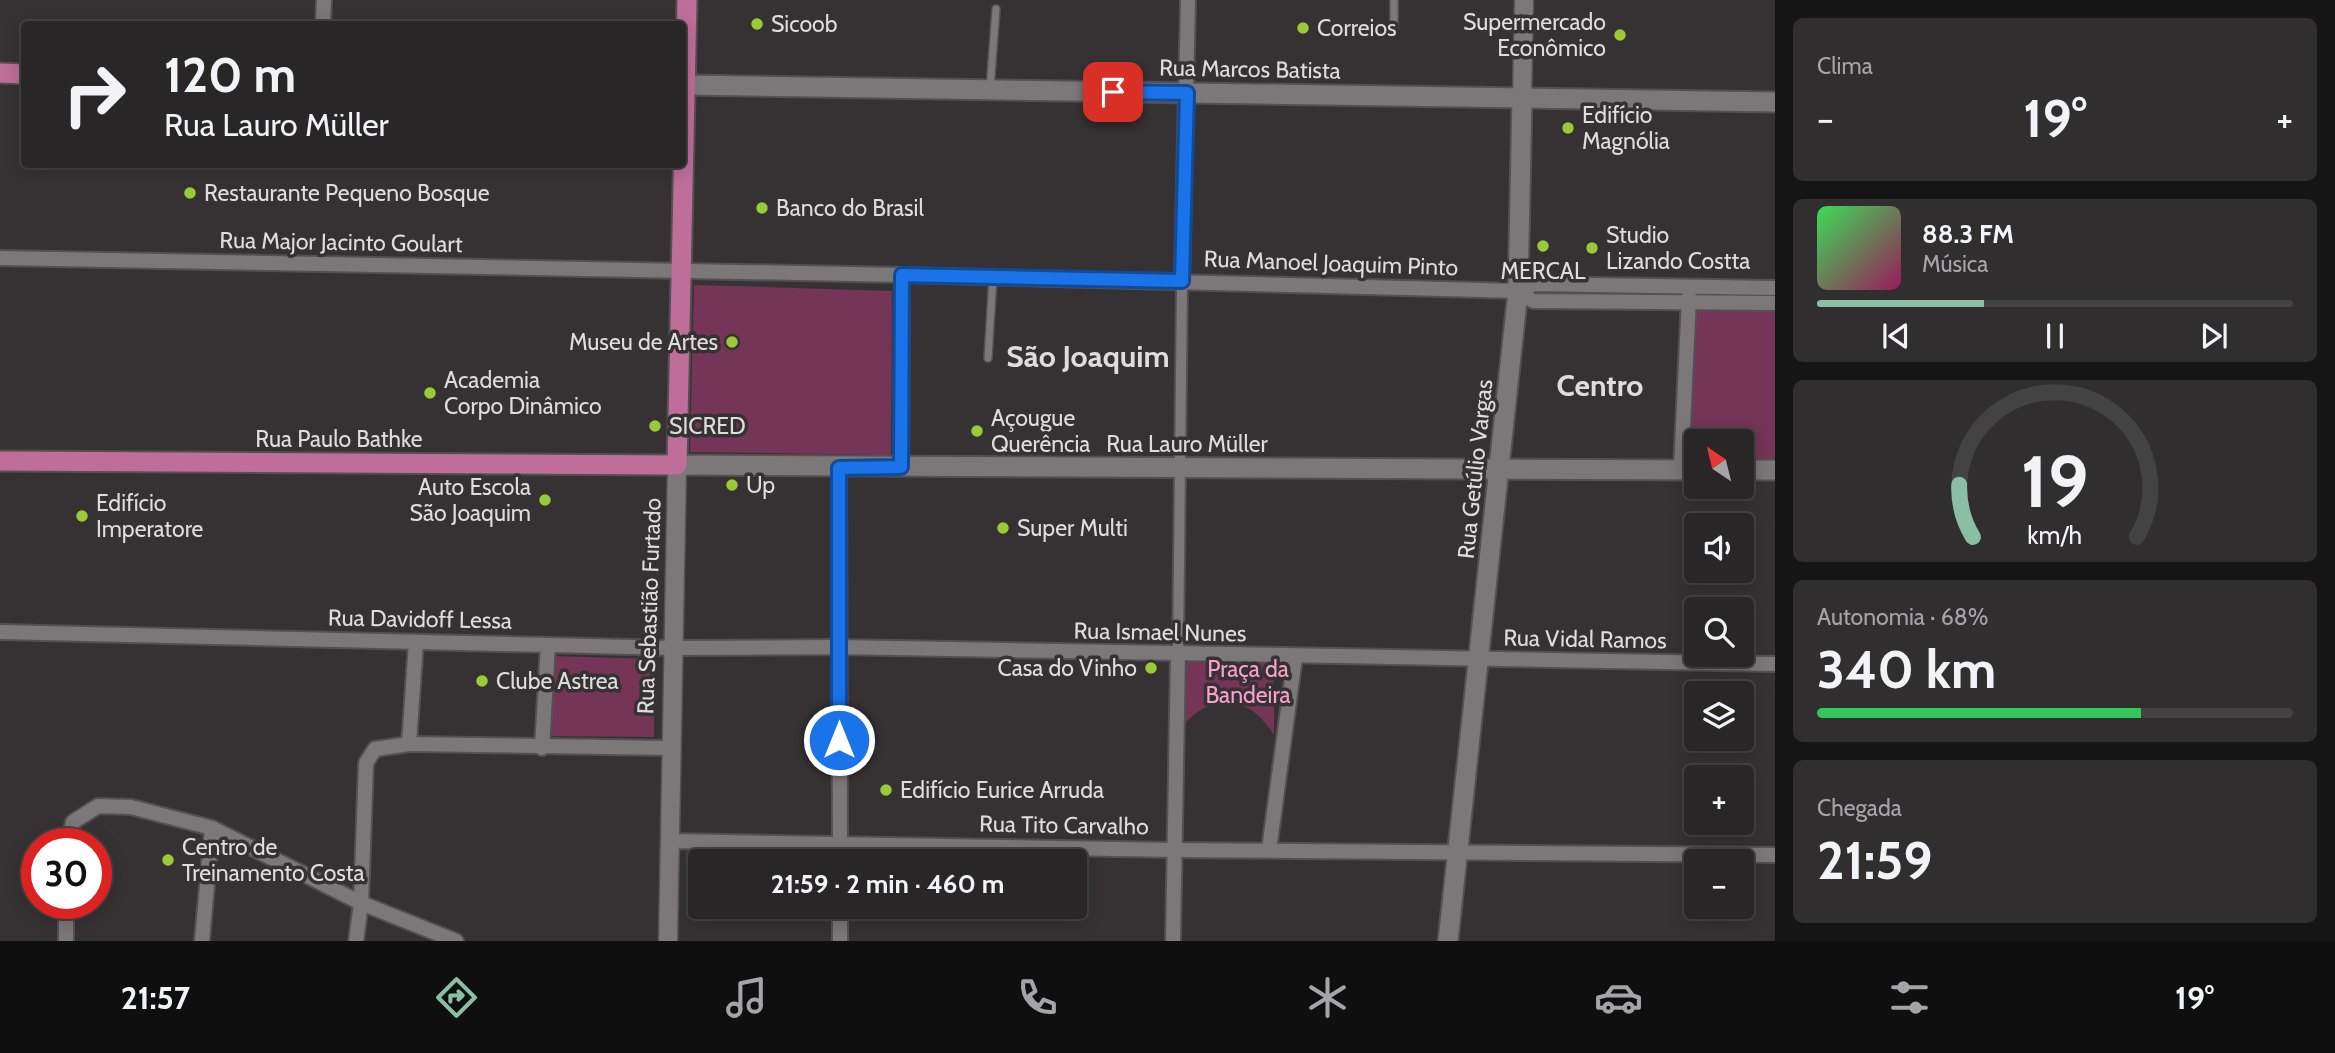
<!DOCTYPE html>
<html lang="pt">
<meta charset="utf-8">
<style>
body{margin:0;font-family:Cabin,sans-serif;background:#302e2f;color:#f1f3f6;height:100vh;display:flex;flex-direction:column;font-size:26px;white-space:nowrap}
*{box-sizing:border-box;margin:0}
p{font-size:23px;color:#a5a5a7}
.icon{flex:none;width:38px;height:38px;fill:none;stroke:currentColor;stroke-width:2;stroke-linecap:round;stroke-linejoin:round}
.map{position:relative;flex:1;overflow:hidden}
.panel{display:flex;flex-direction:column;gap:18px;padding:18px;background:#161515;width:560px}
.panel>*{flex:none}
.hud{position:absolute;left:21px;top:21px;width:665px;height:147px;border-radius:7px;box-shadow:0 4px 18px #0003,0 0 0 2px #444344;background:#282627;color:#f1f3f6;overflow:hidden}
.needle{width:46px;rotate:325deg}
.buttons{position:absolute;left:1684px;top:429px;display:grid;gap:14px}
.buttons a{display:grid;place-items:center;width:70px;height:70px;border-radius:7px;background:#282627;box-shadow:0 4px 18px #0003,0 0 0 2px #444344;font-size:35px}
.speed{position:absolute;left:21px;top:828px;display:flex;gap:14px;font-size:35px;font-weight:700;text-align:center}
.speed>*{display:grid;place-content:center;width:91px;height:91px;border-radius:50%;background:#282627;box-shadow:0 4px 18px #0003,0 0 0 2px #444344;line-height:1}
.speed .limit{border:10px solid #d22;background:#fff;color:#111}
.pin{position:absolute;display:grid;place-items:center;width:60px;height:60px;color:#fff;margin:-30px;border-radius:14px;box-shadow:0 4px 10px #0006}
.me{position:absolute;width:77px;margin:-38px;rotate:0deg;stroke-linejoin:round;filter:drop-shadow(0 0 5px #0008)}
.turn{display:flex;align-items:center;gap:24px;height:147px;padding:0 28px;font-size:32px}
.turn .icon{width:91px;height:91px;stroke-width:2.5}
.turn b{display:block;font-size:49px;line-height:60px}
.big{font-size:52px;font-weight:800;line-height:1.1}
.panel .card{flex:1;display:flex;flex-direction:column;justify-content:center;gap:10px;min-width:0;padding:0 24px;border-radius:10px;background:#302e2f}
.panel .dial{align-items:center;gap:0}
.dial svg{height:182px;overflow:visible;fill:none;stroke:#444344;stroke-width:7;stroke-linecap:round;text-anchor:middle}
.dial text{fill:#f1f3f6;stroke:none}
.song{display:flex;align-items:center;gap:21px}
.cover{width:84px;height:84px;border-radius:10px;background:linear-gradient(135deg,hsl(130 70% 55%),hsl(330 70% 35%))}
.played{height:7px;border-radius:4px;background:linear-gradient(90deg,#8abfa5 35%,#444344 35%)}
.keys{display:flex;justify-content:space-around;direction:ltr}
.heat{display:flex;justify-content:space-between;align-items:center;font-size:38px;direction:ltr}
.charge{height:10px;border-radius:5px;background:linear-gradient(90deg,#34c759 68%,#444344 0)}
.trip{position:absolute;left:688px;top:849px;width:399px;height:70px;border-radius:7px;background:#282627;box-shadow:0 4px 18px #0003,0 0 0 2px #444344;font-weight:800;line-height:70px;text-align:center}
.tab-bar{display:flex;height:112px;justify-content:space-around;align-items:center;background:#100f10;color:#a5a5a7}
.tab-bar .icon{width:49px;height:49px}
.tab-bar .on{color:#8abfa5}
.tab-bar b{font-size:32px;color:#f1f3f6}
main{display:flex;flex:1;min-height:0}
.map>svg:first-child{display:block}
</style>
<main>
<div class="map">
<svg width="1775" height="941" viewBox="0 0 1775 941">
<rect width="100%" height="100%" fill="#363234"/>
<g fill="#743556">
<path d="M694 285 892 291 891 455 690 452Z"/>
<path d="M1694 307H1775V460L1741 459V441H1696V458H1688Z"/>
<path d="M554 656 654 659V737L551 736Z"/>
<path d="M1183 658 1274 659V735C1249 695 1212 690 1181 728Z"/>
</g>
<g fill="none" stroke-linecap="round" stroke-linejoin="round">
<defs>
<g id="service">
<path d="M1394 30V0"/>
<path d="M990 89 996 9"/>
<path d="M988 358 993 277"/>
</g>
<path id="pedestrian" d="M1178 655 1182 281"/>
<g id="minor">
<path d="M323 24 324 0"/>
<path d="M0 258 902 275 1518 291 1534 284 1775 288"/>
<path d="M1182 281 1188 0"/>
<path d="M1518 291 1533 301 1775 303"/>
<path d="M901 467 902 275"/>
<path d="M839 468 840 861"/>
<path d="M1681 470 1689 297"/>
<path d="M0 632 673 648 839 647 1775 664"/>
<path d="M409 744 670 748"/>
<path d="M542 748 548 645"/>
<path d="M669 841 1173 850 1775 855"/>
<path d="M67 844 73 822 98 806 131 807 212 828 361 903 456 941"/>
<path d="M1269 850 1295 657"/>
<path d="M840 906V941"/>
<path d="M66 941V903"/>
<path d="M202 941 212 828"/>
<path d="M356 941 361 903 366 763 375 749 409 744 416 642"/>
<path d="M1173 941 1178 655"/>
</g>
<g id="tertiary">
<path d="M1522 98 1524 0"/>
<path d="M668 941 677 465"/>
</g>
<g id="secondary">
<path d="M685 85 1775 102"/>
<path d="M677 465 1696 470"/>
<path d="M1741 470H1775"/>
<path d="M1448 941 1518 291 1522 98"/>
</g>
<g id="primary">
<path d="M0 73 24 74"/>
<path d="M0 461 677 465 687 0"/>
</g>
</defs>
<use href="#service" stroke="#545052" stroke-width="10"/>
<use href="#pedestrian" stroke="#545052" stroke-width="14"/>
<use href="#minor" stroke="#545052" stroke-width="18"/>
<use href="#tertiary" stroke="#545052" stroke-width="21"/>
<use href="#secondary" stroke="#545052" stroke-width="23"/>
<use href="#primary" stroke="#545052" stroke-width="23"/>
<use href="#service" stroke="#7c7879" stroke-width="7"/>
<use href="#pedestrian" stroke="#7c7879" stroke-width="10"/>
<use href="#minor" stroke="#7c7879" stroke-width="14"/>
<use href="#tertiary" stroke="#7c7879" stroke-width="18"/>
<use href="#secondary" stroke="#7c7879" stroke-width="19"/>
<use href="#primary" stroke="#bf6e99" stroke-width="19"/>
</g>
<g fill="none" stroke-linecap="round" stroke-linejoin="round">
<defs>
<path id="route" d="M839 740V468L901 467 902 275 1182 281 1187 93 1113 92"/>
</defs>
<use href="#route" stroke="#114b97" stroke-width="18"/>
<use href="#route" stroke="#1a73e8" stroke-width="12"/>
</g>
<g fill="#98cb36" stroke="#363234" stroke-width="2.5">
<circle cx="757" cy="24" r="7"/>
<circle cx="1303" cy="28" r="7"/>
<circle cx="1620" cy="35" r="7"/>
<circle cx="1568" cy="128" r="7"/>
<circle cx="190" cy="193" r="7"/>
<circle cx="762" cy="208" r="7"/>
<circle cx="1543" cy="246" r="7"/>
<circle cx="1592" cy="248" r="7"/>
<circle cx="732" cy="342" r="7"/>
<circle cx="430" cy="393" r="7"/>
<circle cx="655" cy="426" r="7"/>
<circle cx="977" cy="431" r="7"/>
<circle cx="732" cy="485" r="7"/>
<circle cx="545" cy="500" r="7"/>
<circle cx="82" cy="516" r="7"/>
<circle cx="1003" cy="528" r="7"/>
<circle cx="1151" cy="668" r="7"/>
<circle cx="482" cy="681" r="7"/>
<circle cx="886" cy="790" r="7"/>
<circle cx="168" cy="860" r="7"/>
</g>
<g text-anchor="middle" dominant-baseline="central" stroke-width="7" stroke-linejoin="round" paint-order="stroke">
<g font-size="23" fill="#dfdcdd" stroke="#363234" text-anchor="start">
<text x="1606" y="22" text-anchor="end">Supermercado<tspan x="1606" dy="26">Econômico</tspan></text>
<text x="771" y="24">Sicoob</text>
<text x="1317" y="28">Correios</text>
<text x="1582" y="115">Edifício<tspan x="1582" dy="26">Magnólia</tspan></text>
<text x="204" y="193">Restaurante Pequeno Bosque</text>
<text x="776" y="208">Banco do Brasil</text>
<text x="1606" y="235">Studio<tspan x="1606" dy="26">Lizando Costta</tspan></text>
<text x="1543" y="271" text-anchor="middle">MERCAL</text>
<text x="718" y="342" text-anchor="end">Museu de Artes</text>
<text x="444" y="380">Academia<tspan x="444" dy="26">Corpo Dinâmico</tspan></text>
<text x="991" y="418">Açougue<tspan x="991" dy="26">Querência</tspan></text>
<text x="669" y="426">SICRED</text>
<text x="746" y="485">Up</text>
<text x="531" y="487" text-anchor="end">Auto Escola<tspan x="531" dy="26">São Joaquim</tspan></text>
<text x="96" y="503">Edifício<tspan x="96" dy="26">Imperatore</tspan></text>
<text x="1017" y="528">Super Multi</text>
<text x="1137" y="668" text-anchor="end">Casa do Vinho</text>
<text x="496" y="681">Clube Astrea</text>
<text x="900" y="790">Edifício Eurice Arruda</text>
<text x="182" y="847">Centro de<tspan x="182" dy="26">Treinamento Costa</tspan></text>
</g>
<g font-size="23" fill="#dfdcdd" stroke="#363234">
<text transform="translate(1250 69) rotate(1)">Rua Marcos Batista</text>
<text transform="translate(341 242) rotate(1)">Rua Major Jacinto Goulart</text>
<text transform="translate(1331 263) rotate(2)">Rua Manoel Joaquim Pinto</text>
<text x="339" y="439">Rua Paulo Bathke</text>
<text x="1187" y="444">Rua Lauro Müller</text>
<text transform="translate(1475 469) rotate(-84)">Rua Getúlio Vargas</text>
<text transform="translate(649 606) rotate(-88)">Rua Sebastião Furtado</text>
<text transform="translate(420 619) rotate(1)">Rua Davidoff Lessa</text>
<text transform="translate(1160 632) rotate(1)">Rua Ismael Nunes</text>
<text transform="translate(1585 639) rotate(1)">Rua Vidal Ramos</text>
<text transform="translate(1064 825) rotate(1)">Rua Tito Carvalho</text>
</g>
<g font-size="23" fill="#f9a1cc" stroke="#363234">
<text x="1248" y="669">Praça da<tspan x="1248" dy="26">Bandeira</tspan></text>
</g>
<g font-size="30" font-weight="bold" fill="#dfdcdd" stroke="#363234">
<text x="1088" y="356">São Joaquim</text>
<text x="1600" y="385">Centro</text>
</g>
</g>
</svg>
<div class="buttons">
<a><svg class="needle" viewBox="-14 -14 28 28"><path d="M0-13l5 13h-10z" fill="#e53935"/><path d="M0 13l5-13h-10z" fill="#a5a5a7"/></svg></a>
<a><svg class="icon" aria-label="sound" viewBox="0 0 24 24"><path d="M4 9h4l5-4v14l-5-4H4zM17 9q2 3 0 6"/></svg></a>
<a><svg class="icon" aria-label="search" viewBox="0 0 24 24"><circle cx="10" cy="10" r="6"/><path d="M15 15l6 6"/></svg></a>
<a><svg class="icon" aria-label="layers" viewBox="0 0 24 24"><path d="M12 4l9 5-9 5-9-5zM3 14l9 5 9-5"/></svg></a>
<a>+</a>
<a>−</a>
</div>
<div class="speed"><div class="limit">30</div></div>
<div class="pin" style="left:1113px;top:92px;background:#d93025"><svg class="icon" aria-label="arrive" viewBox="0 0 24 24"><path d="M6 21V4h12l-3 4 3 4H6"/></svg></div>
<svg class="me" style="left:839px;top:740px" viewBox="-20 -20 40 40"><circle r="17" fill="#1a73e8" stroke="#fff" stroke-width="3"/><path d="M0-11L8 9 0 5-8 9z" fill="#fff"/></svg>
<div class="trip">21:59 · 2 min · 460 m</div>
<div class="hud">
<div class="turn"><svg class="icon" aria-label="right" viewBox="0 0 24 24"><path d="M7 20v-9h11M14 6l5 5-5 5"/></svg><div><b>120 m</b>Rua Lauro Müller</div></div>
</div>
</div>
<section class="panel">
<div class="card"><p>Clima</p>
<div class="heat"><a>−</a><b class="big">19°</b><a>+</a></div>
</div>
<div class="card">
<div class="song"><i class="cover"></i><div><b>88.3 FM</b><p>Música</p></div></div>
<div class="played"></div>
<div class="keys"><svg class="icon" aria-label="previous" viewBox="0 0 24 24"><path d="M18 5L8 12l10 7zM5 5v14"/></svg><svg class="icon" aria-label="pause" viewBox="0 0 24 24"><path d="M8 5v14M16 5v14"/></svg><svg class="icon" aria-label="next" viewBox="0 0 24 24"><path d="M6 5l10 7-10 7zM19 5v14"/></svg></div>
</div>
<div class="card dial"><svg viewBox="0 0 100 80">
<path d="M14 69A42 42 0 1 1 86 69"/>
<path d="M14 69A42 42 0 0 1 8 46" stroke="#8abfa5"/>
<text x="50" y="56" font-size="32" font-weight="700">19</text>
<text x="50" y="72" font-size="11">km/h</text>
</svg></div>
<div class="card"><p>Autonomia · 68%</p><b class="big">340 km</b><div class="charge"></div></div>
<div class="card"><p>Chegada</p><b class="big">21:59</b></div>
</section>
</main>
<nav class="tab-bar">
<b>21:57</b>
<svg class="icon on" aria-label="directions" viewBox="0 0 24 24"><path d="M12 3l9 9-9 9-9-9zM9 14v-3h6M13 9l2 2-2 2"/></svg>
<svg class="icon" aria-label="music" viewBox="0 0 24 24"><path d="M9 18V5l10-2v13"/><circle cx="6" cy="18" r="3"/><circle cx="16" cy="16" r="3"/></svg>
<svg class="icon" aria-label="phone" viewBox="0 0 24 24"><path d="M5 4h4l2 5-3 2q2 4 5 5l2-3 5 2v4C11 20 4 13 5 4z"/></svg>
<svg class="icon" aria-label="climate" viewBox="0 0 24 24"><path d="M12 3v18M4 7l16 10M4 17L20 7"/></svg>
<svg class="icon" aria-label="car" viewBox="0 0 24 24"><path d="M5 17H2v-5l4-1 3-4h7l3 4 3 1v5h-3M9 17h6M6 11h13"/><circle cx="7" cy="17" r="2"/><circle cx="17" cy="17" r="2"/></svg>
<svg class="icon" aria-label="filters" viewBox="0 0 24 24"><path d="M4 7h16M4 17h16"/><circle cx="9" cy="7" r="2"/><circle cx="15" cy="17" r="2"/></svg>
<b>19°</b>
</nav>
